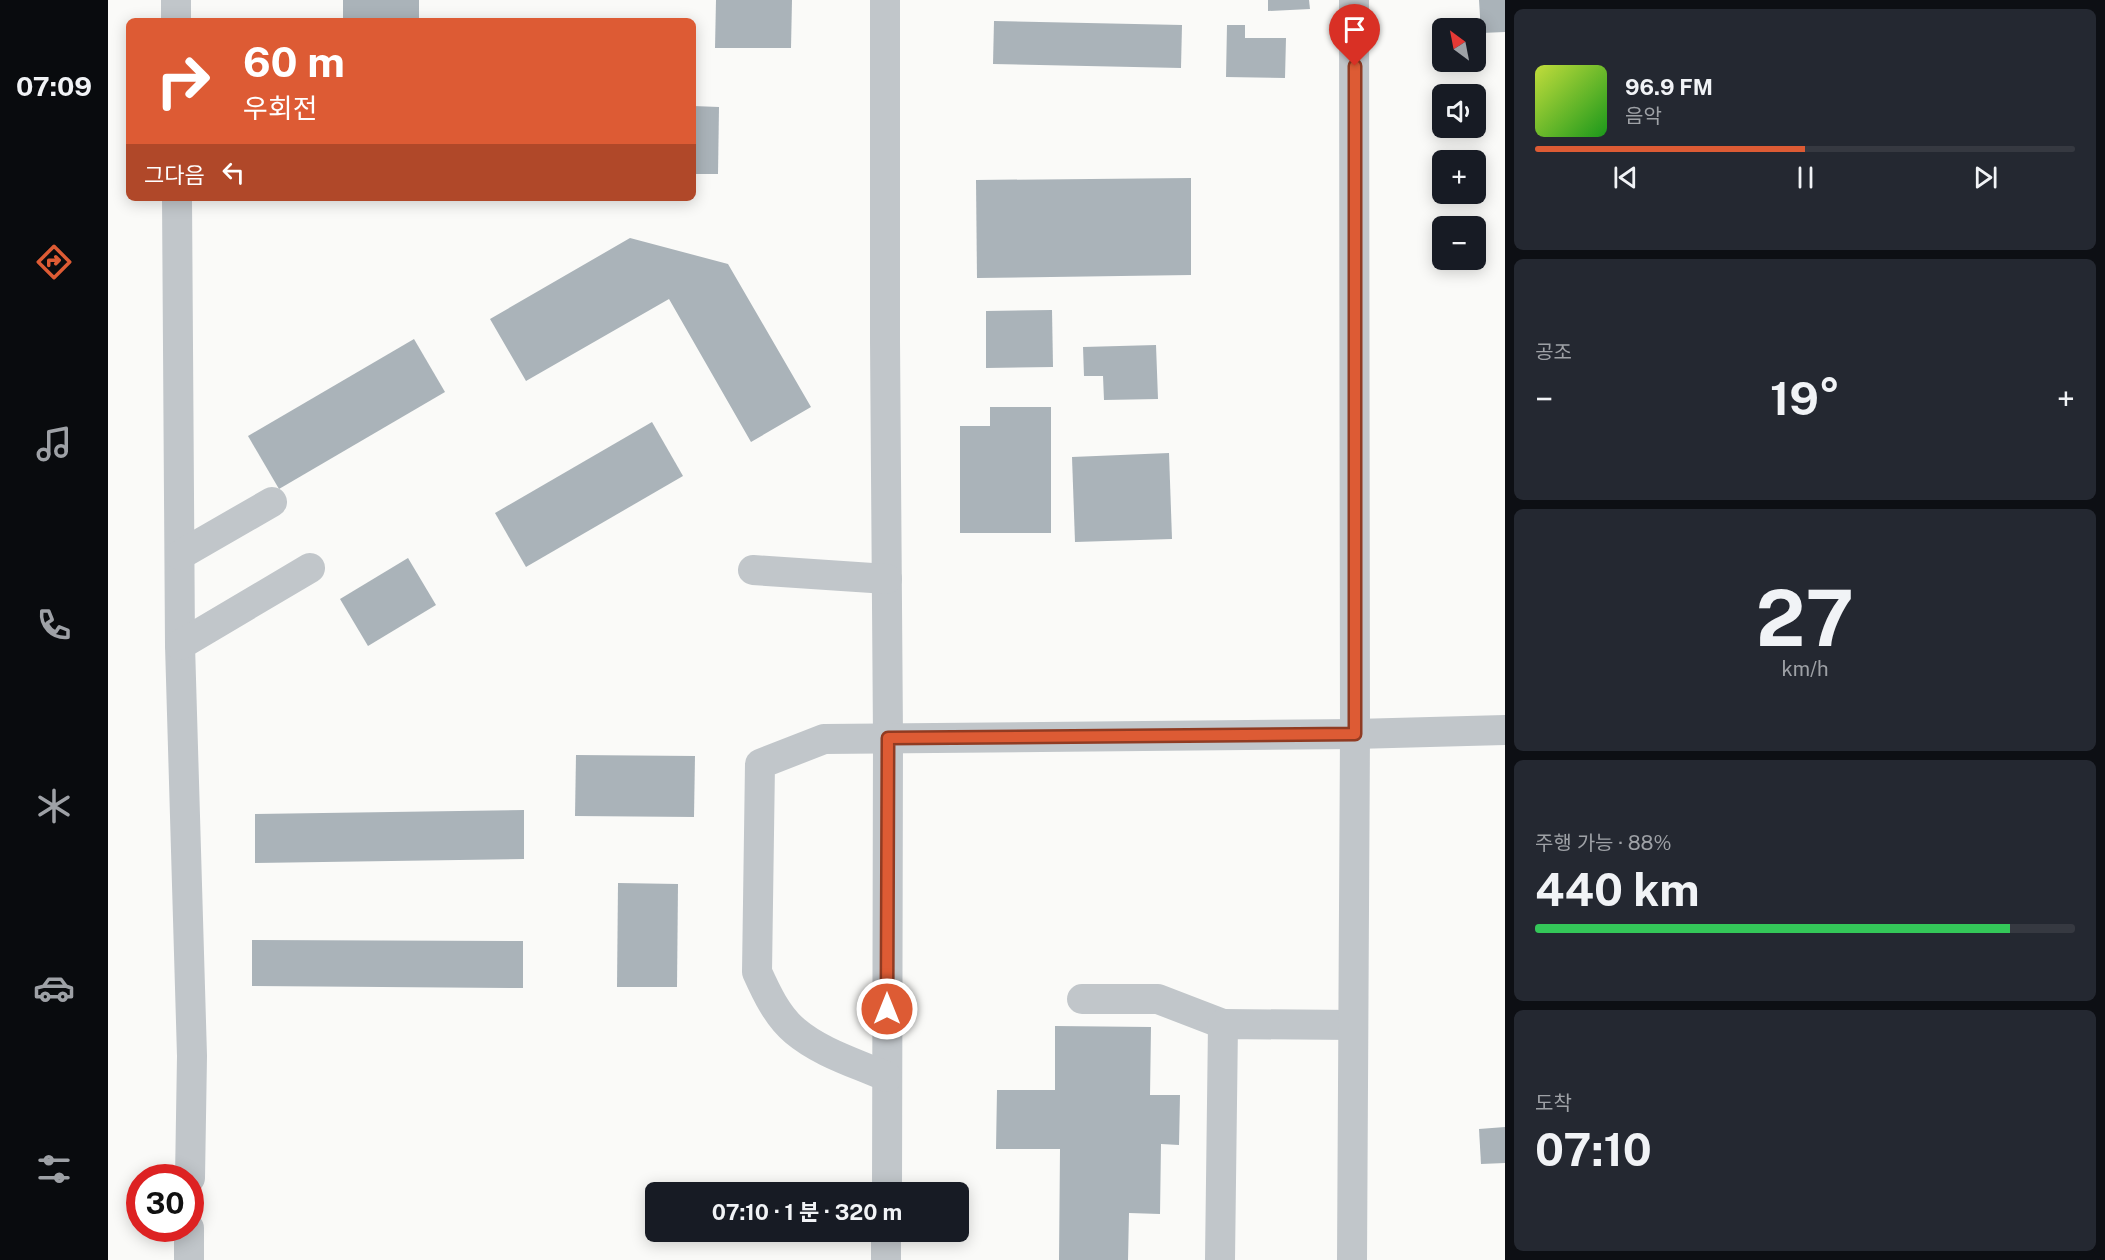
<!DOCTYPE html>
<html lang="ko">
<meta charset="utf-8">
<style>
body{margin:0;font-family:"Public Sans","Noto Sans KR",sans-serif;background:#242831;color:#f1f3f6;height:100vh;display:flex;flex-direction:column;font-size:22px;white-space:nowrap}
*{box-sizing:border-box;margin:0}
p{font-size:20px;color:#9ea1a6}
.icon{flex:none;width:33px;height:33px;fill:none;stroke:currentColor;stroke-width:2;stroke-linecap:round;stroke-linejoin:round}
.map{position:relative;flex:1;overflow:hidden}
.panel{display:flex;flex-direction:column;gap:9px;padding:9px;background:#0d0f14;width:600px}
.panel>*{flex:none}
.banner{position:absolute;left:18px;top:18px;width:570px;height:183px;border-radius:9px;box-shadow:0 3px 15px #0003;background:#dd5b34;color:#fff;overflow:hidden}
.needle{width:39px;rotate:328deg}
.fabs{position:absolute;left:1324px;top:18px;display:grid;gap:12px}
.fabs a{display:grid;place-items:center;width:54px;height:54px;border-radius:9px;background:#171b24;box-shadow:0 3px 15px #0003;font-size:30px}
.speed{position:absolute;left:18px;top:1164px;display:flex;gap:12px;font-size:30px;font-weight:700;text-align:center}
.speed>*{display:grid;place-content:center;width:78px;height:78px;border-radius:50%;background:#171b24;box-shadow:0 3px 15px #0003;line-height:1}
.speed .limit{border:9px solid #d22;background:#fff;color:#111}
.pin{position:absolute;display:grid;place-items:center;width:51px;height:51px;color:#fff;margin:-62px -26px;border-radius:50% 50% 50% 0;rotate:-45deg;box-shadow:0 0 6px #0007}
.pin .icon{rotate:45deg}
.me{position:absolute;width:66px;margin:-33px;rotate:0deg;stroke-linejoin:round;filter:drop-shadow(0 0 4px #0008)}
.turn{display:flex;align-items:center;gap:21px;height:126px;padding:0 18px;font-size:27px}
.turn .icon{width:78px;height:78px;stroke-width:2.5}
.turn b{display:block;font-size:42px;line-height:51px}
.then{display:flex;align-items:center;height:57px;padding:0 18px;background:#0003;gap:12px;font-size:22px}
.big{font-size:45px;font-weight:700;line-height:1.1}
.panel .tile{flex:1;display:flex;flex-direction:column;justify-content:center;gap:9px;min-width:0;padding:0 21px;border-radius:9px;background:#242831}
.panel .dial{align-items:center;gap:0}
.dial b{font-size:78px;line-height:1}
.song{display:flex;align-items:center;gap:18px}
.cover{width:72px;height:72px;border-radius:9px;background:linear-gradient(135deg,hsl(70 70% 55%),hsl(120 70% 35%))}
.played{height:6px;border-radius:3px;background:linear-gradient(90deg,#dd5b34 50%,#363941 50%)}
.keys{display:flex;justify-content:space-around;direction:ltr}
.heat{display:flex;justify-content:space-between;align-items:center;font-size:33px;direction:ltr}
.charge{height:9px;border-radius:4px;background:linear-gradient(90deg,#34c759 88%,#363941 0)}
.trip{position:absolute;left:537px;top:1182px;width:324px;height:60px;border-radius:9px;background:#171b24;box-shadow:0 3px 15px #0003;font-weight:700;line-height:60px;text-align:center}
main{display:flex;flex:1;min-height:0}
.tab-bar{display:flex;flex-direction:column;width:108px;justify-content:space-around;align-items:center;background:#090b0e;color:#9ea1a6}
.tab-bar .icon{width:42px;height:42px}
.tab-bar .active{color:#dd5b34}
.tab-bar b{font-size:27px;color:#f1f3f6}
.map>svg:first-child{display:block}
</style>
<main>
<nav class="tab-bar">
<b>07:09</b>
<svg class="icon active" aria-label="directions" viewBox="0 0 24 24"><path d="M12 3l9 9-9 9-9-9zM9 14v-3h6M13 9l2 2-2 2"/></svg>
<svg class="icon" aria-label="music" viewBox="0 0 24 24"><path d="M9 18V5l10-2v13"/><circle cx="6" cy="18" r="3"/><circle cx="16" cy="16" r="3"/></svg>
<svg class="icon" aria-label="phone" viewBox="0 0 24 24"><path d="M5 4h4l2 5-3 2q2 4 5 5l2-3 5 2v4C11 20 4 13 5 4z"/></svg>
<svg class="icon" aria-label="climate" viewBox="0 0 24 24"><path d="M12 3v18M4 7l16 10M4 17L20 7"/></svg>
<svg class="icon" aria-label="car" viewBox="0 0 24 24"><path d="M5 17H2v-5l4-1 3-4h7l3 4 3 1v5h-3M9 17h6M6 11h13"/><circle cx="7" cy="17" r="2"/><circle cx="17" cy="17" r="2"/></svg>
<svg class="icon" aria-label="filters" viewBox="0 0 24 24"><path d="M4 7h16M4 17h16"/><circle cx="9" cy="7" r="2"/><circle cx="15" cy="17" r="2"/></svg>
</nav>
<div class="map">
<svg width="1397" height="1260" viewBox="0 0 1397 1260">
<rect width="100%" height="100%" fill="#fafaf8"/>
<g fill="#aab3b9">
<rect x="235" y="0" width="76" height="21"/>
<path d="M608 0H684L683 48H607Z"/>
<path d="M1160 0H1201L1202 9 1160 11Z"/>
<path d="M1371 0H1397V32L1373 33Z"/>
<path d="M886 21 1074 25 1073 68 885 64Z"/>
<path d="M1119 25H1137V38H1178L1177 78 1118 77Z"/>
<path d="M585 106 611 107 610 174H585Z"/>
<path d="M1083 178V275L869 278 868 180Z"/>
<path d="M522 238 620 264 703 407 643 442 561 299 418 381 382 319Z"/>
<path d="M944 310 945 367 878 368V311Z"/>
<path d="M306 339 337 392 171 489 140 436Z"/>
<path d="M1048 345 1050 399 996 400 995 376H976L975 347Z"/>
<path d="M882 407H943V533H852V426H882Z"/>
<path d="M544 422 575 476 418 567 387 513Z"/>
<path d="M1061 453 1064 539 967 542 964 457Z"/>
<path d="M300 558 328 605 260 646 232 599Z"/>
<path d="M468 755 587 756 586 817 467 816Z"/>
<path d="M416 810V859L147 863V814Z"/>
<path d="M510 883 570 884 569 987H509Z"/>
<path d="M144 940 415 941V988L144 986Z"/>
<path d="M947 1026 1043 1027 1042 1095H1072L1071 1145 1053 1144 1052 1214 1021 1213 1020 1260H951L952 1149H888L889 1090H947Z"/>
<path d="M1397 1127V1163L1373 1164 1371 1129Z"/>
</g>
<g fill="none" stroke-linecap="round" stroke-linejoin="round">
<g stroke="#c1c6ca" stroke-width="30">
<path d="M68 0V21"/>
<path d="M777 0V341L780 738 779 1192"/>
<path d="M69 198 72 645 84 1056 82 1178"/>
<path d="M72 555 164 502"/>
<path d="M645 570 779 579"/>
<path d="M72 645 202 568"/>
<path d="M974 999H1050L1115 1024"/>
<path d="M779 1077C748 1063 713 1053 687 1031 669 1016 658 992 649 972L652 764 716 739 1247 734 1397 730"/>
<path d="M81 1260V1228"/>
<path d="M778 1260V1232"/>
<path d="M1112 1260 1115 1024 1245 1025"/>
<path d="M1244 1260 1247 734 1246 0"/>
</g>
</g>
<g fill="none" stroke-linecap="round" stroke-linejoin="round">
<defs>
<path id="route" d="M779 1009 780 738 1247 734V66"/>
</defs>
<use href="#route" stroke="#903b22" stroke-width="15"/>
<use href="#route" stroke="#dd5b34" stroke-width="10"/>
</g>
</svg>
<div class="fabs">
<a><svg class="needle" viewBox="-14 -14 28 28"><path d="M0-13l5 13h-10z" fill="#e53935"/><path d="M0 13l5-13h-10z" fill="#9ea1a6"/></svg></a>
<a><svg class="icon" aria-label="sound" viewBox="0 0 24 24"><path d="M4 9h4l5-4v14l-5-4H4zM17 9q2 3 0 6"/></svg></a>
<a>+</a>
<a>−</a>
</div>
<div class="speed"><div class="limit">30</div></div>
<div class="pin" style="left:1247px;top:66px;background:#d93025"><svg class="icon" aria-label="arrive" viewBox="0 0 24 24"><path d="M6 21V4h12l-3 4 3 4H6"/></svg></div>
<svg class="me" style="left:779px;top:1009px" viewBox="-20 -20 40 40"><circle r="17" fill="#dd5b34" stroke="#fff" stroke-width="3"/><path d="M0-11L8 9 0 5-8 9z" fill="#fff"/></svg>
<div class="trip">07:10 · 1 분 · 320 m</div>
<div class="banner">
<div class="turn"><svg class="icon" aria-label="right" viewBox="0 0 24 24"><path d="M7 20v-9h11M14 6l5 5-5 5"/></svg><div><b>60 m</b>우회전</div></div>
<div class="then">그다음<svg class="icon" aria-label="left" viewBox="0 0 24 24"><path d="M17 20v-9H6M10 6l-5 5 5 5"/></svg></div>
</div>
</div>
<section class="panel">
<div class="tile">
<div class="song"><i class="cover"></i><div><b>96.9 FM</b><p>음악</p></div></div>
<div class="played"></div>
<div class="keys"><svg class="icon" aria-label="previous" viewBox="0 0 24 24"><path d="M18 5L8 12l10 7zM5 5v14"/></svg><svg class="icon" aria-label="pause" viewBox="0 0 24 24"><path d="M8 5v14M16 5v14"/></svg><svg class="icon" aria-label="next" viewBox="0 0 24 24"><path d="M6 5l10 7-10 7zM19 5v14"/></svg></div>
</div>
<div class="tile"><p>공조</p>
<div class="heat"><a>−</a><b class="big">19°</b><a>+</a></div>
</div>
<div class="tile dial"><b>27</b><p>km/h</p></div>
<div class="tile"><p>주행 가능 · 88%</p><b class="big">440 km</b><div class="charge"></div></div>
<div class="tile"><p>도착</p><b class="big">07:10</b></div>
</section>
</main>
